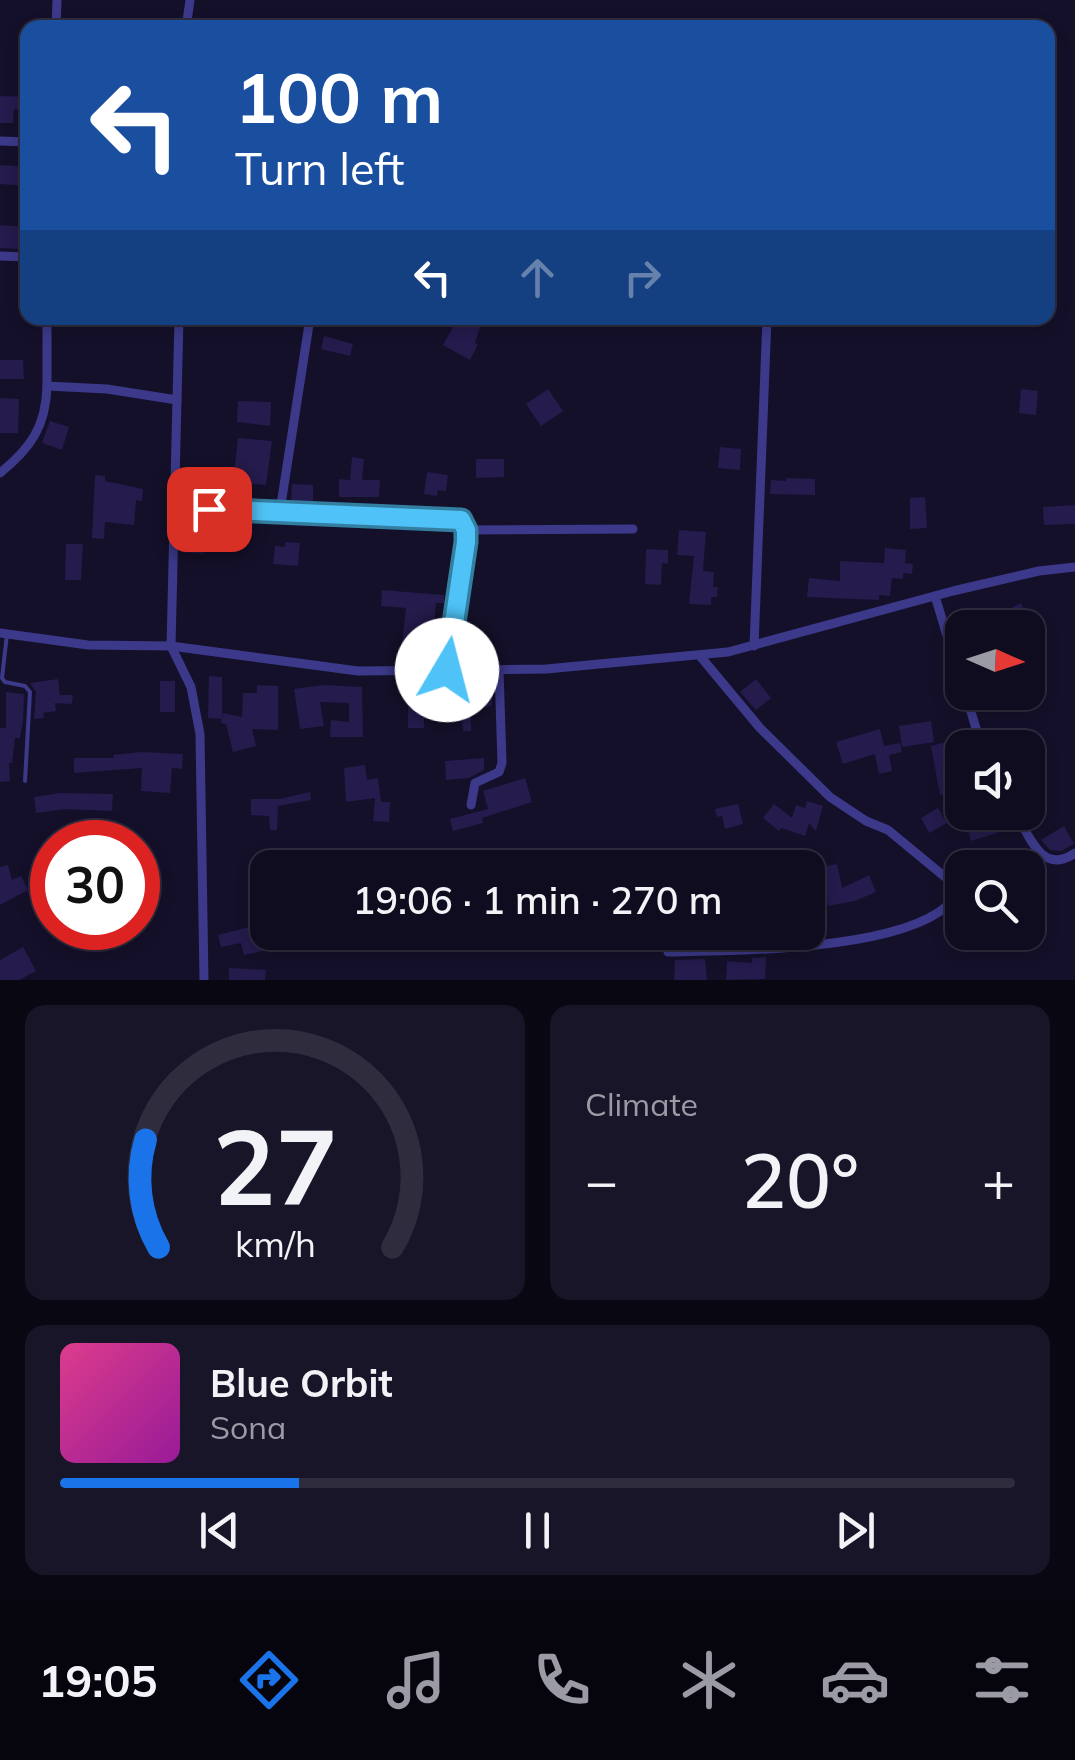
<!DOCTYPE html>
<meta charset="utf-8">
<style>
body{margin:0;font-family:Mulish,sans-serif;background:#181529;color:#f1f3f6;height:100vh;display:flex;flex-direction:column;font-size:38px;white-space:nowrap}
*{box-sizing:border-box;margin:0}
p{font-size:32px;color:#9b9ba5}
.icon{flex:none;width:55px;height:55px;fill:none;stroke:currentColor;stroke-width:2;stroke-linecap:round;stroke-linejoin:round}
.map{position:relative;height:980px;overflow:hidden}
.sheet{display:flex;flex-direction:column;gap:25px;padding:25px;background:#080712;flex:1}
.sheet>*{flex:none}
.banner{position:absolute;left:20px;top:20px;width:1035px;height:305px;border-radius:20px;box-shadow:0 5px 15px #0003,0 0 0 2px #2f2c3e;background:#1a4fa0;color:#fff;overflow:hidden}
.needle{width:65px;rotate:93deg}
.fabs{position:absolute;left:945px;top:610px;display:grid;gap:20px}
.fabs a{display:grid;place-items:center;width:100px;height:100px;border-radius:20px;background:#0f0c20;box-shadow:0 5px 15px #0003,0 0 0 2px #2f2c3e;font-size:50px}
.speed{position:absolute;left:30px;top:820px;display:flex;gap:20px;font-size:50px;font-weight:700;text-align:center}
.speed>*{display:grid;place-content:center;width:130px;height:130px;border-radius:50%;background:#0f0c20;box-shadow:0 5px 15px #0003,0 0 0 2px #2f2c3e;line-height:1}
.speed .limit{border:15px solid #d22;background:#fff;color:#111}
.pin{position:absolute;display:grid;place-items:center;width:85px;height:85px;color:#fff;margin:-42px;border-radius:20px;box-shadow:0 5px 15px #0006}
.me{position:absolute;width:110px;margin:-55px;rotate:8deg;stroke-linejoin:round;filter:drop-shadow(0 0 8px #0008)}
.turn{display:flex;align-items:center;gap:35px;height:210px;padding:0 50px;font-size:45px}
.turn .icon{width:130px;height:130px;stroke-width:2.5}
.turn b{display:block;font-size:70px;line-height:85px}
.lanes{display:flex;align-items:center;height:95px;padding:0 50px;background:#0003;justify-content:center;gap:50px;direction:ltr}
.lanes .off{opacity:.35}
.big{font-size:75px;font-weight:600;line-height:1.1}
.sheet .widget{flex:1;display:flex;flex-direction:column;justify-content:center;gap:15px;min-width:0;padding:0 35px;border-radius:20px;background:#181529}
.sheet .dial{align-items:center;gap:0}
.dial svg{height:260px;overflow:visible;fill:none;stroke:#2f2c3e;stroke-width:7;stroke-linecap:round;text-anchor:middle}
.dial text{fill:#f1f3f6;stroke:none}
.song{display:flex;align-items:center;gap:30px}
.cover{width:120px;height:120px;border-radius:15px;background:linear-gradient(135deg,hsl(330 70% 55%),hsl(300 70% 35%))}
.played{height:10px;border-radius:5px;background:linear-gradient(90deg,#1a73e8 25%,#2f2c3e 25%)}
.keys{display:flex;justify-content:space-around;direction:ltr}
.heat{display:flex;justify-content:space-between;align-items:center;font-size:55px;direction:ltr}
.sheet .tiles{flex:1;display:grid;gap:25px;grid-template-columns:1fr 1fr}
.widget:last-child{grid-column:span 2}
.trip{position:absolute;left:250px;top:850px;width:575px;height:100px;border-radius:20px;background:#0f0c20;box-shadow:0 5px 15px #0003,0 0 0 2px #2f2c3e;font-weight:600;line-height:100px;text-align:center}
.menu{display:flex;height:160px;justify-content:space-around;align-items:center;background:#06050d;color:#9b9ba5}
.menu .icon{width:70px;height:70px}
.menu .active{color:#1a73e8}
.menu b{font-size:45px;color:#f1f3f6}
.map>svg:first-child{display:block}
</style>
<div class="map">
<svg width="1075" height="980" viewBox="0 0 1075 980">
<rect width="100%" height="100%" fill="#14102a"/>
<g fill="#251b4c">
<path d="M0 96 28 97V110L14 109 13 123H0Z"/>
<path d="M0 165 28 167 27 186 0 184Z"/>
<path d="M0 225 28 227 23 249 0 248Z"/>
<path d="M458 318H483L475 343 478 344 470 360 443 345Z"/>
<path d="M324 336 353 344 350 356 321 349Z"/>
<path d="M0 360H23L24 379H0Z"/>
<path d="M548 389 563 411 541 426 526 404Z"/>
<path d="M1021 389 1038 391 1036 415 1019 413Z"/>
<path d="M0 398 19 399 18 433H0Z"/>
<path d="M238 401 271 402 270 426 237 422Z"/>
<path d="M50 421 69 427 62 450 42 443Z"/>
<path d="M238 438 272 441 266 485 233 482Z"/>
<path d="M720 447 741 449 740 470 718 468Z"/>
<path d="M352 457 364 459 362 480H380L379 497H339V479L350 480Z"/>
<path d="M476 459H504V477L476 478Z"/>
<path d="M427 472 448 475 446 491 438 490 437 496 424 494Z"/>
<path d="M95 475 105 476V481L143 489 142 501 136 500 134 525 105 522 104 539 92 538Z"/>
<path d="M786 478 815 479V495L770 494 771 480 786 481Z"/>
<path d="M292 484 313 485V501H291Z"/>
<path d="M925 497 927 528 910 529V498Z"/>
<path d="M1075 505V524L1044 525 1043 507Z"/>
<path d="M679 530 706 532 703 571 714 572 713 587H718L717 597H711V605L689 604 694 556 677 555Z"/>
<path d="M182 532H206L204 554 181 552Z"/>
<path d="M285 542 300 543 298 566 273 564 275 546 285 547Z"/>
<path d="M66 544H83L81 580H65Z"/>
<path d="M885 548 906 550 905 563 913 564 912 574 903 573V579L892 578 890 596 879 595V600L807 597 809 578 840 581V561L884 563Z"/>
<path d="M646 549 668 550V564L662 563 661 585 645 584Z"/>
<path d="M382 590 444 595V603H436L432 648 402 645 406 608 381 606Z"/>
<path d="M1021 603 1030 623 1012 628 1005 611Z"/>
<path d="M209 676 222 677V719L208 718Z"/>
<path d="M58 679 60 695H73L72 704 55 703 56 711 43 713 44 718 34 719 36 692 30 683Z"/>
<path d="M756 679 771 698 756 710 740 692Z"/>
<rect x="160" y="681" width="15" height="31"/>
<path d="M257 685 278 686V730L252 729 256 746 233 752 226 724 221 723 223 713 242 717 243 693H257Z"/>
<path d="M323 685 362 687 363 737H330L331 720 349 722V703L320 702 324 726 300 729 294 689Z"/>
<path d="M429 685 454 686V692L492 689V706L471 708V731H463L462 718H424V728H408V689H429Z"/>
<path d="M6 692 24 694 23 721 20 738H15L12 763H9L10 781 0 782V728H6Z"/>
<path d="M931 721 934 742 902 747 899 726Z"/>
<path d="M880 729 884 746 900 743 902 752 889 755 892 771 879 774 875 754 843 764 836 742Z"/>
<path d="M951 741 957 771 962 768V791L940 795 931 746Z"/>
<path d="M141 752 183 754 182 769 172 768 170 793 141 791 142 768 74 773V758H114L113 755Z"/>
<path d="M484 758V770L469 778 446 780 445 761Z"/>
<path d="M365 765 367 780 378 778 381 802H390L389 822 373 821 375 798 346 802 344 768Z"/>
<path d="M525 778 532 802 482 818 483 823 453 831 450 819 488 809 483 791Z"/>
<path d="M310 792 311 800 278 806 277 830H270L269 816 251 815V799H280Z"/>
<path d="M60 793 113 794 112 811 66 809 36 813 34 797Z"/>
<path d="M807 801 823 806 816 831 809 823 805 836 781 828 779 831 763 818 774 804 792 818 796 805 805 808Z"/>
<path d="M738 804 743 824 725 829 722 816 717 817 715 809Z"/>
<path d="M938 808 947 823 929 833 921 818Z"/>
<path d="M997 813 1003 831 971 841 966 824Z"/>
<path d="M1064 826 1074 844 1061 851 1050 850 1041 840Z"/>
<path d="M837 864 842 888 869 875 876 892 855 901 828 906 821 867Z"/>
<path d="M8 865 12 880 21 876 28 890 0 905V867Z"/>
<path d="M261 924 267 950 244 955 241 943 221 947 218 935Z"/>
<path d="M666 932H703V943L666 941Z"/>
<path d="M23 947 36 971 19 980H0V960Z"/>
<path d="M766 957 765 979 726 980 727 961 752 963V958Z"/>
<path d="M705 959 707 980H674L675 960Z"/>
<path d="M229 968 266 970 265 980H229Z"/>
</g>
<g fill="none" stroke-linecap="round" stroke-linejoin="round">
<path stroke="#3c398a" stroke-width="4" d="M7 634 2 678 5 682 25 686 30 692 25 781"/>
<g stroke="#3c398a" stroke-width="9">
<path d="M56 28 57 0"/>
<path d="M186 28 190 0"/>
<path d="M0 141 28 142"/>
<path d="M0 256 28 257"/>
<path d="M47 318V386L107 389 177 400"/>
<path d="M179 318 171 646 191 687 200 734 204 980"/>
<path d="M0 473C31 448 46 426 47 386"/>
<path d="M174 508 461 520 466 530V542L447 670"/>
<path d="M280 511 310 318"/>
<path d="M466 530 633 529"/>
<path d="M935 596 962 685"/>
<path d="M0 633 88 645 171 646 358 671 546 669 728 652 953 591 1039 571 1075 567"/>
<path d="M754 646 767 318"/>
<path d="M700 656 760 728 830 797 866 821 888 830 962 891"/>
<path d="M965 692 982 748"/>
<path d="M471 805 475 783 499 772 502 763 499 670"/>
<path d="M1015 812C1030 837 1042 876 1075 853"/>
<path d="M1022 868 1042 855"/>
<path d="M668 952C737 951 882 950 939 912 947 907 954 898 962 891"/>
</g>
</g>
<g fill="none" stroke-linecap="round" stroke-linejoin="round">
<defs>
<path id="route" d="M209 509 461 520 466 530V542L447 670"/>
</defs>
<use href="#route" stroke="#337fa1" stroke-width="25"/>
<use href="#route" stroke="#4fc3f7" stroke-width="18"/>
</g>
</svg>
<div class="fabs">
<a><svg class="needle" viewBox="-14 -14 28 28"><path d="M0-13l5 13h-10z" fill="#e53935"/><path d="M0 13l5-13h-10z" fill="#9b9ba5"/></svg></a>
<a><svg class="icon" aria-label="sound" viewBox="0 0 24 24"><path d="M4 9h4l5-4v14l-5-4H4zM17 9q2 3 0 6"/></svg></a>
<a><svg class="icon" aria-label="search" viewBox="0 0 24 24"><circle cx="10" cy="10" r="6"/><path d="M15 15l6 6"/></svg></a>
</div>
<div class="speed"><div class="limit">30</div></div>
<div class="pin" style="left:209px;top:509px;background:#d93025"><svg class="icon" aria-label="arrive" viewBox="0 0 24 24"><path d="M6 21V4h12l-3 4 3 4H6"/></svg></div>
<svg class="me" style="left:447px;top:670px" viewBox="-20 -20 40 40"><circle r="19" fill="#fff"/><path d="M0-13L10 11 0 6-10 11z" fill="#4fc3f7"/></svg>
<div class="trip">19:06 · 1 min · 270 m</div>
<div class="banner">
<div class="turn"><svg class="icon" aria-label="left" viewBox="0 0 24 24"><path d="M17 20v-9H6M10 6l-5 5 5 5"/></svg><div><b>100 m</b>Turn left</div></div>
<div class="lanes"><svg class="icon" aria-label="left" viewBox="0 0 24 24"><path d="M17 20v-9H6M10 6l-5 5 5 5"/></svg><svg class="icon off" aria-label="ahead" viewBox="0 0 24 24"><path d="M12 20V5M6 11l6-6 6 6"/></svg><svg class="icon off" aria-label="right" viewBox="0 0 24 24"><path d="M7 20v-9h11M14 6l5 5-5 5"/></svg></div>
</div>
</div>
<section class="sheet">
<div class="tiles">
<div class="widget dial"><svg viewBox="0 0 100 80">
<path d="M14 69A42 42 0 1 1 86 69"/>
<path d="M14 69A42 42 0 0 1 10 36" stroke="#1a73e8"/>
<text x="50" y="56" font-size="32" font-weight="700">27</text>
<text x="50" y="72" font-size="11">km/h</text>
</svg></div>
<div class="widget"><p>Climate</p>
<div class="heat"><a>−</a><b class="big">20°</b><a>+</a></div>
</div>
<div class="widget">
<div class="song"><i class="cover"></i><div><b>Blue Orbit</b><p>Sona</p></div></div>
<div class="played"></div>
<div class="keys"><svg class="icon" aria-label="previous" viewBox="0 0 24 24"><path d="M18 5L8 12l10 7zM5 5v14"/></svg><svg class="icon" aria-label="pause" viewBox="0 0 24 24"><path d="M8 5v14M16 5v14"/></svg><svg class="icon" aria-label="next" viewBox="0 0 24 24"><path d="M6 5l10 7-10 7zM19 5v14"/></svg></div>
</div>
</div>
</section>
<nav class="menu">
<b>19:05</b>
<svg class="icon active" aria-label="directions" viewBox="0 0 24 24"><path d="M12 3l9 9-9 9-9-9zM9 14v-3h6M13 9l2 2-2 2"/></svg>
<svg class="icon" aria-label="music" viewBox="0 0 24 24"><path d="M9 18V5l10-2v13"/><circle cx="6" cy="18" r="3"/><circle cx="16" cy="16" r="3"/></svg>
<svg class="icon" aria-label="phone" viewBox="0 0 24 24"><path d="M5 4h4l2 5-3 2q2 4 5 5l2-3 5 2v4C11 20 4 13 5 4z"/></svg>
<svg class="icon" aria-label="climate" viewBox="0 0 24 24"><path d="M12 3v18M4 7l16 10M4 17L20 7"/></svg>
<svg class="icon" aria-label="car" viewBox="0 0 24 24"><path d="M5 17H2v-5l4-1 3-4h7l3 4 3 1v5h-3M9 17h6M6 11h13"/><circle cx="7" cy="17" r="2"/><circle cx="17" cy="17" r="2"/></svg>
<svg class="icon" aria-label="filters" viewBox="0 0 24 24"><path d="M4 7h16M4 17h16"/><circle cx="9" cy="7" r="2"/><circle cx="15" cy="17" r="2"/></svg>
</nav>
